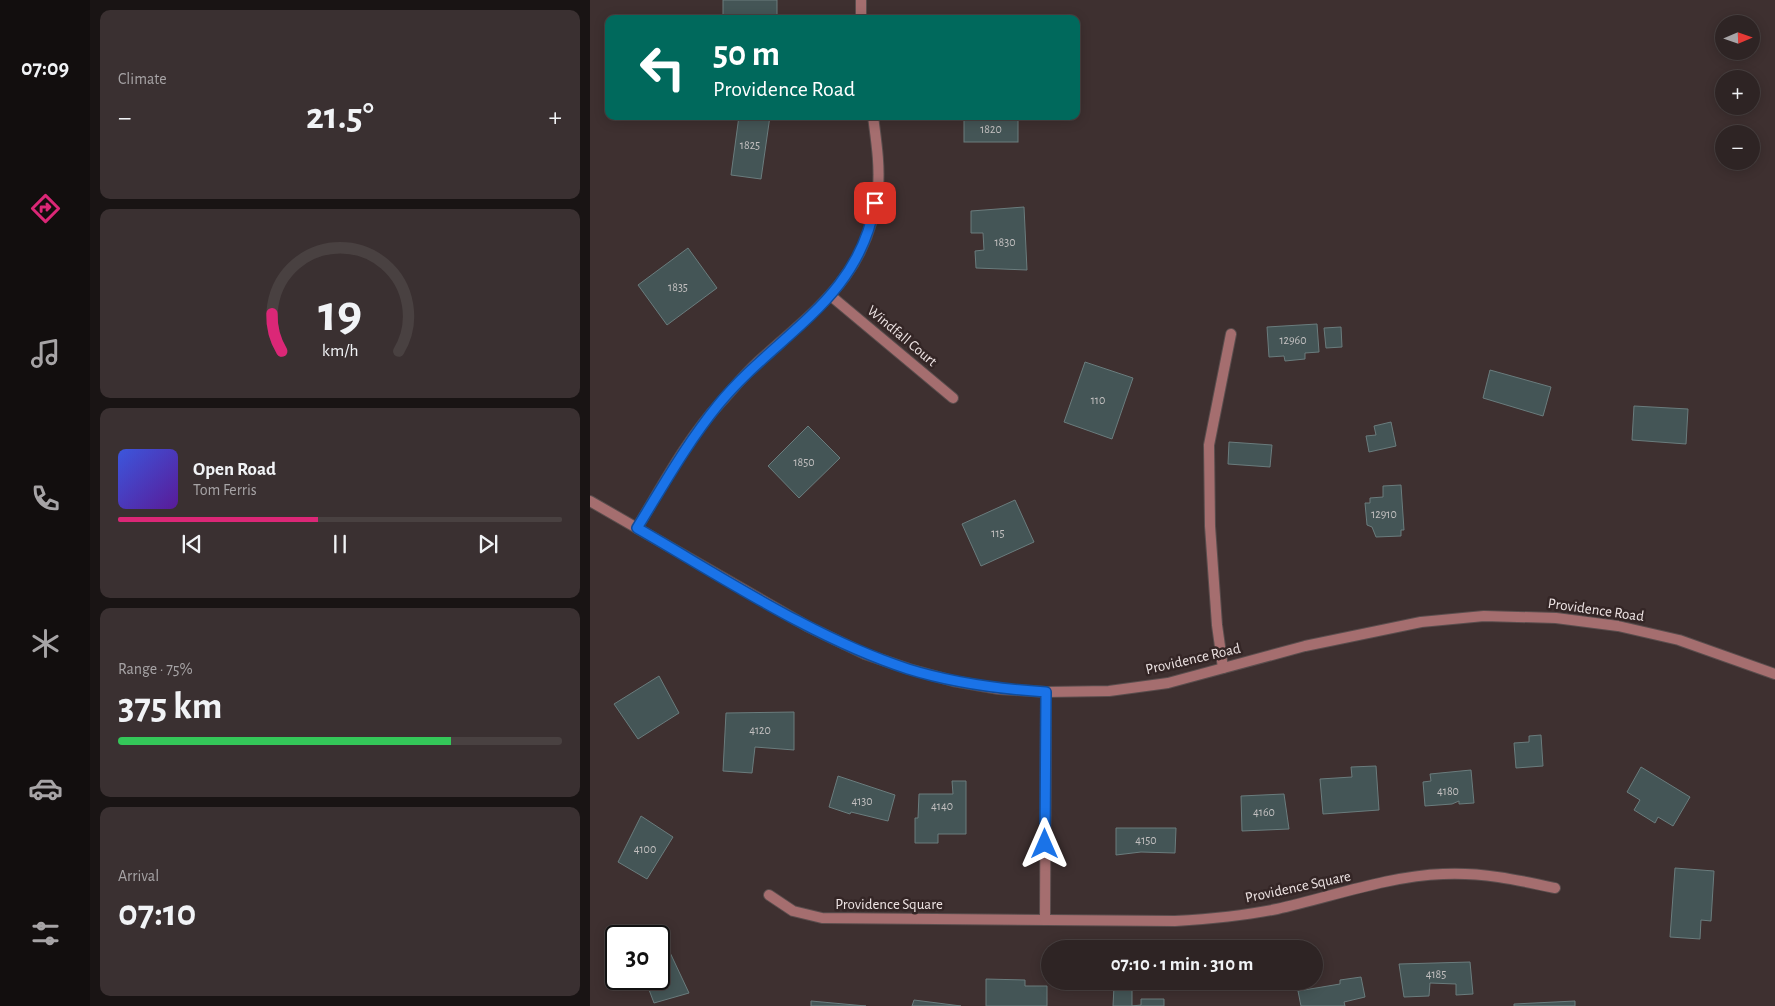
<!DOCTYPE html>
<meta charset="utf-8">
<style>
body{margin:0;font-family:"Alegreya Sans",sans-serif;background:#3a3031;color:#f1f3f6;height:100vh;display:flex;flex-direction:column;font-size:19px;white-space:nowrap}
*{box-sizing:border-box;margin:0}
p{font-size:16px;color:#a7a4a6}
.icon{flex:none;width:28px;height:28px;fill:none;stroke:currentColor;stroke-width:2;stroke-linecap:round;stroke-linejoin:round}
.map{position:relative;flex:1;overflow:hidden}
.side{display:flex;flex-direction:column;gap:10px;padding:10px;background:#191414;width:500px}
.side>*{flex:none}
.top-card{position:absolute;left:15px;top:15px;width:475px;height:105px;border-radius:10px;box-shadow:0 2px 12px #0003,0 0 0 1px #494141;background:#00695c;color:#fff;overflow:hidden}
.needle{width:32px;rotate:88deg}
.controls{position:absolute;left:1125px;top:15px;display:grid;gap:10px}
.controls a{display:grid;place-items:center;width:45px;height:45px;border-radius:50%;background:#2e2424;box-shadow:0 2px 12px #0003,0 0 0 1px #494141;font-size:25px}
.speed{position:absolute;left:15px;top:925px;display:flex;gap:10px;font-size:25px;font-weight:700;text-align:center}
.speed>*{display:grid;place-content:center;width:65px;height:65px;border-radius:50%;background:#2e2424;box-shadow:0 2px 12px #0003,0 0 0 1px #494141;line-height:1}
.speed .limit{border:2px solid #111;border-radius:8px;background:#fff;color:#111}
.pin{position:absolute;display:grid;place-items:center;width:42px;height:42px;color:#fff;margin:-21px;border-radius:10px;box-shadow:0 2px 8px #0006}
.me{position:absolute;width:55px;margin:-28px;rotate:0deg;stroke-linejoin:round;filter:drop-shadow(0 0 4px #0008)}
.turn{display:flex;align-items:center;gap:18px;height:105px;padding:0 25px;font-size:22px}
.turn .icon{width:65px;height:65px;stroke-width:2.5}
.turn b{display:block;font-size:35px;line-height:42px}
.big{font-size:38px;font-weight:700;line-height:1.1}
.side .card{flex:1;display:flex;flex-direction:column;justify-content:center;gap:8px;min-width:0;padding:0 18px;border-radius:10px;background:#3a3031}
.side .dial{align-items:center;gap:0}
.dial svg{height:130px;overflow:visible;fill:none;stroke:#494141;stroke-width:7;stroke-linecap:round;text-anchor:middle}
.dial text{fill:#f1f3f6;stroke:none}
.song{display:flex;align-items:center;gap:15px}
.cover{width:60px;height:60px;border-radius:8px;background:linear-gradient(135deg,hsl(230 70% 55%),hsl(270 70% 35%))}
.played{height:5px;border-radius:2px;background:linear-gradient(90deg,#db2777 45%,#494141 45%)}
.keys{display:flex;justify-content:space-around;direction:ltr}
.heat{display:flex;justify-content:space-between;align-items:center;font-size:28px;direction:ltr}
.charge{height:8px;border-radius:4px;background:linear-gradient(90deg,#34c759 75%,#494141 0)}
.trip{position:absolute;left:451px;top:940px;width:282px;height:50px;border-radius:25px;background:#2e2424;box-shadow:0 2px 12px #0003,0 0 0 1px #494141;font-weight:700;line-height:50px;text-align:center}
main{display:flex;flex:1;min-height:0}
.tab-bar{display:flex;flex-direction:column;width:90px;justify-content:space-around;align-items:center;background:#120e0e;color:#a7a4a6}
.tab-bar .icon{width:35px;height:35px}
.tab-bar .on{color:#db2777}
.tab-bar b{font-size:22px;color:#f1f3f6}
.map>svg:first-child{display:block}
</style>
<main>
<nav class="tab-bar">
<b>07:09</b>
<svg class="icon on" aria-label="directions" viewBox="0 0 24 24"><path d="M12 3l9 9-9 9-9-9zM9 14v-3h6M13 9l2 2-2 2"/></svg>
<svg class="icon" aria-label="music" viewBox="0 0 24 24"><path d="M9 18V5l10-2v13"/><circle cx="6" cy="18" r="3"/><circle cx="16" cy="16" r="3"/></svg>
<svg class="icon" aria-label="phone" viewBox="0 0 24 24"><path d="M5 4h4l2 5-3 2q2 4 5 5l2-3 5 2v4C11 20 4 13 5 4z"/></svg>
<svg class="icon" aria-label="climate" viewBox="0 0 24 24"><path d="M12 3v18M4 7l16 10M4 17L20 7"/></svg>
<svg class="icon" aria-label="car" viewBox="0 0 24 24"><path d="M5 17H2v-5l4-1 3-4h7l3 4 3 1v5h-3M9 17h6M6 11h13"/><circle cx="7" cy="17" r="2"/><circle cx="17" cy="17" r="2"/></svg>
<svg class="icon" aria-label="filters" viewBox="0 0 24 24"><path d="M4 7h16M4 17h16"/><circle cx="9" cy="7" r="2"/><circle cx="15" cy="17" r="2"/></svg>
</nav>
<section class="side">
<div class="card"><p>Climate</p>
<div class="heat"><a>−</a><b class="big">21.5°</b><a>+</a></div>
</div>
<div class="card dial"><svg viewBox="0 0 100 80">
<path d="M14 69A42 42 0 1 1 86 69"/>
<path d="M14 69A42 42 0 0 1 8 46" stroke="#db2777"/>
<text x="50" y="56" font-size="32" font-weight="700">19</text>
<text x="50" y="72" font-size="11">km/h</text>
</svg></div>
<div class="card">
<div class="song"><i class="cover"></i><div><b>Open Road</b><p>Tom Ferris</p></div></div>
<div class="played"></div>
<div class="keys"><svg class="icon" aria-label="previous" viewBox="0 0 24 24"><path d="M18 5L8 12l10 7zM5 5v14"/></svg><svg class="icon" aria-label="pause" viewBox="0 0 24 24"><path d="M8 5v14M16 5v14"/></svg><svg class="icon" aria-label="next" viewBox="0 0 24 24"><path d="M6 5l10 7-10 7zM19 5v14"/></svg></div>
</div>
<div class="card"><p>Range · 75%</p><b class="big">375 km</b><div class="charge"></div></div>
<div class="card"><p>Arrival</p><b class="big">07:10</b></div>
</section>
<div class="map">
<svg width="1185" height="1006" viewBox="0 0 1185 1006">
<rect width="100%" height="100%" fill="#3e3030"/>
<g fill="#445556" stroke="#6a7c7d">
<rect x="133" y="0" width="54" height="19"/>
<path d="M149 116H180L171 179 141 175Z"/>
<rect x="374" y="116" width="54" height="26"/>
<path d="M434 207 437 270 386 268 385 251 394 250 393 233H381V211Z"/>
<path d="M98 248 127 288 77 325 48 285Z"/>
<path d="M727 324 729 352 715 353V359L695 361 694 356 679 357 677 327Z"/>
<path d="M751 327 752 347 736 348 734 328Z"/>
<path d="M495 362 543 378 522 439 474 422Z"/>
<path d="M900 370 961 387 953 416 893 398Z"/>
<path d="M1044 406 1098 409 1096 444 1042 440Z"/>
<path d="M801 422 806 446 779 452 776 436 786 435 784 426Z"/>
<path d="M218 426 250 458 209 498 178 466Z"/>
<path d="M639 442 682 445 680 467 638 464Z"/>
<path d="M811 485 814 530H811V536L786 537 782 527 777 525 775 503H780V498L793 497V486Z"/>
<path d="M425 500 444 542 391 566 372 524Z"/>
<path d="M69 676 89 713 48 739 24 704Z"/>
<path d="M204 712V750L165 747 162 773 133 771 136 713Z"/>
<path d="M951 735 953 766 926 768 924 743 939 742V736Z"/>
<path d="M786 766 789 810 733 814 730 779 762 777 761 767Z"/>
<path d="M1051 767 1100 797 1083 826 1068 817 1065 823 1044 810 1050 800 1037 792Z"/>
<path d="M881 770 884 803 869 804V801L862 804 835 806 833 782 841 781 840 774Z"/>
<path d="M248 776 305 795 298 821 261 812 260 814 239 807Z"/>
<path d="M362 781H376V834H348V843H325V818H328L329 794H363Z"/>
<path d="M694 794 699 829 652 831 651 796Z"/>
<path d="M51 816 83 837 57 879 28 862Z"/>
<path d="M526 828H586L585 853 551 852 526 855Z"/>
<path d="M1085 868 1124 871 1121 921 1111 920 1110 939 1080 937Z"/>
<path d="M68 927 99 993 64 1003 55 979H69V936H40L39 934Z"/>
<path d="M880 962 883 994 866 995V984L840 983 839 996 814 997 809 964Z"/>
<path d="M771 977 775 997 754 1002 755 1006H711L708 991 750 984V980Z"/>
<path d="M396 979 435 980V986H457V1006H396Z"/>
<path d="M524 986 542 988V1006L551 1005V999H574V1006H523Z"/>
<path d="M324 1000 371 1006H322Z"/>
<path d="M221 1001 276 1006H221Z"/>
<path d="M985 1001V1006H924V1004Z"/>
</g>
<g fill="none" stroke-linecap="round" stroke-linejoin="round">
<defs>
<path id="service" d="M633 668 627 625 620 526 619 445 641 334"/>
<g id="minor">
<path d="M271 0V19"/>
<path d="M241 296 363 398"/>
<path d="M47 528C73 485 97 439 131 402 143 389 154 375 167 363 226 309 279 275 288 188 290 164 286 140 283 116"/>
<path d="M179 895 203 911 232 918 585 921C619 919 653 916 687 909 741 897 798 876 853 874 892 872 928 880 965 888"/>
<path d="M455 920 456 692"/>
</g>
<path id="tertiary" d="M0 501 217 626 275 654 319 669 363 681 409 689 456 692 519 691 578 683 715 646 831 622 894 616 966 618 1028 626 1089 640 1185 674"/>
</defs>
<use href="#service" stroke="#5a4d4d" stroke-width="12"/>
<use href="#minor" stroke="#5a4d4d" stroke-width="12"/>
<use href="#tertiary" stroke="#5a4d4d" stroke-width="12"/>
<use href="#service" stroke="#a56e6f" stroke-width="10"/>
<use href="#minor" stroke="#a56e6f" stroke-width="10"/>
<use href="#tertiary" stroke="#a56e6f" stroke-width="10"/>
</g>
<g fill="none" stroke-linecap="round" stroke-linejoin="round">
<defs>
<path id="route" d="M285 203C269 301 185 335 128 405 97 443 73 486 47 528 132 577 225 639 318 669 363 683 409 689 456 692L455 844"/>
</defs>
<use href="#route" stroke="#114b97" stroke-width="12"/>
<use href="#route" stroke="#1a73e8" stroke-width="9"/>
</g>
<g text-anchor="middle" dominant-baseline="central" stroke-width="5" stroke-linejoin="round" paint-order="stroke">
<g font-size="12" fill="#c3c0c0">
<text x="401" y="129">1820</text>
<text x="160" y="145">1825</text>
<text x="415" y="242">1830</text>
<text x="88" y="287">1835</text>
<text x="703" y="340">12960</text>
<text x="508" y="400">110</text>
<text x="214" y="462">1850</text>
<text x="794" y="514">12910</text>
<text x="408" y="533">115</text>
<text x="170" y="730">4120</text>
<text x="858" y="791">4180</text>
<text x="272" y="801">4130</text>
<text x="352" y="806">4140</text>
<text x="674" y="812">4160</text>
<text x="556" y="840">4150</text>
<text x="55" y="849">4100</text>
<text x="846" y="974">4185</text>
</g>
<g font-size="15" fill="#ede3e3" stroke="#342626">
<text transform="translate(312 336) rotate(40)">Windfall Court</text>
<text transform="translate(1006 610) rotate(8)">Providence Road</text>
<text transform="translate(603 659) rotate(-13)">Providence Road</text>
<text transform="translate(708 887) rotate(-12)">Providence Square</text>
<text x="299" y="904">Providence Square</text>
</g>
</g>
</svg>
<div class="controls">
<a><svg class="needle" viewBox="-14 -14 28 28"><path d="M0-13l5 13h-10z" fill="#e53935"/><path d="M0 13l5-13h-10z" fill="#a7a4a6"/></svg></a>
<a>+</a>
<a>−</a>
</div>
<div class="speed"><div class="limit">30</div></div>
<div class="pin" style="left:285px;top:203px;background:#d93025"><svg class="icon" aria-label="arrive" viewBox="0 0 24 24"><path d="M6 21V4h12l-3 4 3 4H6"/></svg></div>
<svg class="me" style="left:455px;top:844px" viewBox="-20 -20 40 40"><path d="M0-17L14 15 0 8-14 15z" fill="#1a73e8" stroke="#fff" stroke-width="4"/></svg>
<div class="trip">07:10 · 1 min · 310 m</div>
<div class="top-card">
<div class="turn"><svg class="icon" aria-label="left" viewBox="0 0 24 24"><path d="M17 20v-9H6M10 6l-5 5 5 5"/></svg><div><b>50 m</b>Providence Road</div></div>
</div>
</div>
</main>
